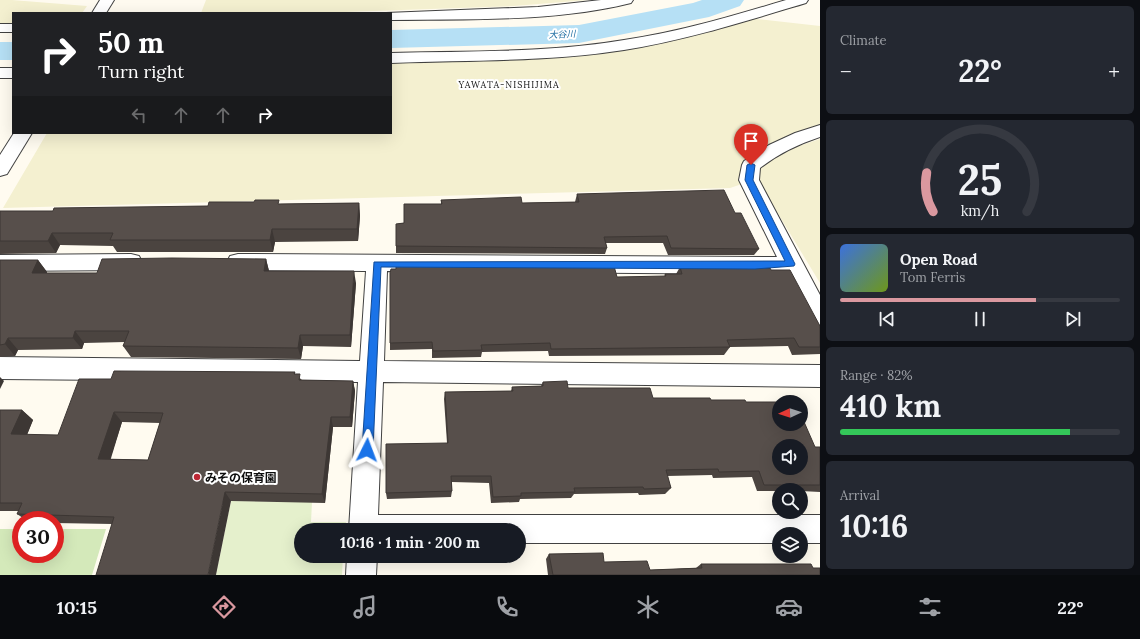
<!DOCTYPE html>
<meta charset="utf-8">
<style>
body{margin:0;font-family:Lora,"Noto Sans JP",serif;background:#242831;color:#f1f3f6;height:100vh;display:flex;flex-direction:column;font-size:15px;white-space:nowrap}
*{box-sizing:border-box;margin:0}
p{font-size:13px;color:#9ea1a6}
.icon{flex:none;width:22px;height:22px;fill:none;stroke:currentColor;stroke-width:2;stroke-linecap:round;stroke-linejoin:round}
.map{position:relative;flex:1;overflow:hidden}
.drawer{display:flex;flex-direction:column;gap:6px;padding:6px;background:#0d0f14;width:320px}
.drawer>*{flex:none}
.hud{position:absolute;left:12px;top:12px;width:380px;height:122px;border-radius:0px;box-shadow:0 4px 16px #0002;background:#202124;color:#fff;overflow:hidden}
.needle{width:26px;rotate:267deg}
.fabs{position:absolute;left:772px;top:395px;display:grid;gap:8px}
.fabs a{display:grid;place-items:center;width:36px;height:36px;border-radius:50%;background:#171b24;box-shadow:0 4px 16px #0002;font-size:20px}
.speed{position:absolute;left:12px;top:511px;display:flex;gap:8px;font-size:20px;font-weight:700;text-align:center}
.speed>*{display:grid;place-content:center;width:52px;height:52px;border-radius:50%;background:#171b24;box-shadow:0 4px 16px #0002;line-height:1}
.speed .limit{border:6px solid #d22;background:#fff;color:#111}
.pin{position:absolute;display:grid;place-items:center;width:34px;height:34px;color:#fff;margin:-41px -17px;border-radius:50% 50% 50% 0;rotate:-45deg;box-shadow:0 0 4px #0007}
.pin .icon{rotate:45deg}
.me{position:absolute;width:44px;margin:-22px;rotate:3deg;stroke-linejoin:round;filter:drop-shadow(0 0 3px #0008)}
.turn{display:flex;align-items:center;gap:14px;height:84px;padding:0 20px;font-size:18px}
.turn .icon{width:52px;height:52px;stroke-width:2.5}
.turn b{display:block;font-size:28px;line-height:34px}
.lanes{display:flex;align-items:center;height:38px;padding:0 20px;background:#0003;justify-content:center;gap:20px;direction:ltr}
.lanes .off{opacity:.35}
.big{font-size:30px;font-weight:700;line-height:1.1}
.drawer .tile{flex:1;display:flex;flex-direction:column;justify-content:center;gap:6px;min-width:0;padding:0 14px;border-radius:6px;background:#242831}
.drawer .dial{align-items:center;gap:0}
.dial svg{height:104px;overflow:visible;fill:none;stroke:#363941;stroke-width:7;stroke-linecap:round;text-anchor:middle}
.dial text{fill:#f1f3f6;stroke:none}
.song{display:flex;align-items:center;gap:12px}
.cover{width:48px;height:48px;border-radius:6px;background:linear-gradient(135deg,hsl(220 70% 55%),hsl(80 70% 35%))}
.played{height:4px;border-radius:2px;background:linear-gradient(90deg,#da989f 70%,#363941 70%)}
.keys{display:flex;justify-content:space-around;direction:ltr}
.heat{display:flex;justify-content:space-between;align-items:center;font-size:22px;direction:ltr}
.charge{height:6px;border-radius:3px;background:linear-gradient(90deg,#34c759 82%,#363941 0)}
.trip{position:absolute;left:294px;top:523px;width:232px;height:40px;border-radius:20px;background:#171b24;box-shadow:0 4px 16px #0002;font-weight:700;line-height:40px;text-align:center}
.menu{display:flex;height:64px;justify-content:space-around;align-items:center;background:#090b0e;color:#9ea1a6}
.menu .icon{width:28px;height:28px}
.menu .current{color:#da989f}
.menu b{font-size:18px;color:#f1f3f6}
main{display:flex;flex:1;min-height:0}
.map>svg:first-child{display:block}
</style>
<main>
<div class="map">
<svg width="820" height="575" viewBox="0 0 820 575">
<rect width="100%" height="100%" fill="#fffbf0"/>
<g fill="#f4f0d0">
<path d="M0 0H12L87 6 82 13H13V26L0 27Z"/>
<path d="M206 0H588L514 6 316 13H201Z"/>
<path d="M749 18 820 26V129L760 148 745 159 741 169 742 184 730 188 3 208 47 133H391V60L581 50Z"/>
<path d="M820 139V283L763 189 757 173 765 161 777 153Z"/>
</g>
<path fill="#d4e9ba" d="M0 529H21V554H55V529H106L92 575H0Z"/>
<path fill="#e5f0cc" d="M231 501 312 502 311 522H346L345 530H301V556H343L342 575H216Z"/>
<g fill="none" stroke-linecap="round" stroke-linejoin="round">
<g fill="#b6e0f5" fill-rule="evenodd">
<path d="M702 0H744L740 6 709 17 579 43 391 48V30L579 25 693 3Z"/>
<rect x="0" y="42" width="13" height="18"/>
</g>
<defs>
<g id="minor">
<path d="M100 0H114L106 13H92Z"/>
<path d="M601 0H633L631 3C555 22 469 19 391 20V13H386L538 7Z"/>
<path d="M786 0H808L806 3C746 21 686 40 624 50 547 62 469 60 391 63V53C469 51 547 53 624 40 679 32 733 16 786 0Z"/>
<rect x="0" y="24" width="13" height="8"/>
<rect x="0" y="68" width="13" height="10"/>
<path d="M820 125V137C799 144 778 154 760 168L759 180 820 295V325L812 323 785 273 771 274 387 271 384 361 820 365V387L383 382 378 515H820V543H801V534H779V543H519V530H349L358 382 0 379V357L360 361 366 271 238 270 230 268 227 262 230 256 238 254 777 257 739 180 742 165 744 161 769 145 795 133Z"/>
<path d="M14 133H32L7 174 0 176V155Z"/>
<path d="M131 254 139 256 142 262 139 268 131 270 0 271V255Z"/>
<path d="M347 556H377L376 575H346Z"/>
</g>
</defs>
<use href="#minor" stroke="#414141" stroke-width="2"/>
<use href="#minor" fill="#fff" fill-rule="evenodd"/>
</g>
<g fill="#4b4440" fill-rule="evenodd">
<path d="M577 194 735 213 759 249 754 255H668L663 243H606L607 248 605 254 396 253V224L404 223 441 204V200L522 203 575 202Z"/>
<path d="M359 203 360 216 358 241 275 242 273 252H117L113 246 60 245 56 253 0 254V211H53L208 206 280 204Z"/>
<path d="M266 259 269 271 356 283 351 347 303 346 301 359 131 357 123 346 125 342 84 343 82 349 18 350 15 356 0 357V260H38L47 272V273H97Z"/>
<path d="M680 267 771 270 820 326V354L792 355 788 346 730 347 724 355 549 356 548 351 482 352 481 357 432 358V349L390 350V343L617 277H664L665 274H676Z"/>
<path d="M295 372V374L302 380 353 381 355 391 352 427H333L325 503 231 501 112 524 55 523V520H26L17 514 19 511H0V410H22L33 420 27 435H58L111 379ZM122 422 160 423 148 460 110 459Z"/>
<path d="M543 382 568 388 653 398 746 402 815 447H820V492L801 491V490H779V491H757L752 477 713 478 712 475 667 476 671 488 665 494 639 495 638 493 574 494 571 498 520 499 519 502 491 503 489 483 452 482V491L451 497 387 499 386 493 447 443 444 399 445 392 511 391 512 387 541 386Z"/>
<path d="M549 554 604 562 650 570 696 568 701 564 813 568 820 575H548L546 559Z"/>
</g>
<g fill="#3d3734">
<path d="M359 203 360 216 358 241 357 229Z"/>
<path d="M272 229 275 242 273 252 270 240Z"/>
<path d="M52 233 60 245 56 253 48 241Z"/>
<path d="M266 259 269 271H264Z"/>
<path d="M38 260 47 272 41 285 32 273Z"/>
<path d="M354 271 356 283 351 347 350 335Z"/>
<path d="M75 331 84 343 82 349 73 338Z"/>
<path d="M300 335 303 346 301 359 298 348Z"/>
<path d="M8 338 18 350 15 356 5 344Z"/>
<path d="M0 377 4 381 0 389Z"/>
<path d="M353 381 355 391 352 427 350 417Z"/>
<path d="M22 410 33 420 23 444 11 434Z"/>
<path d="M114 412 122 422 108 468 98 459Z"/>
<path d="M331 417 333 427 325 503 322 494Z"/>
<path d="M225 492 231 501 216 575H208Z"/>
</g>
<g fill="#574f4b" stroke="#3d3734" fill-rule="evenodd">
<path d="M724 190 735 213H741L759 249 671 248 667 236 604 237 607 248 396 246V224L404 223V204H442L441 200 521 197 522 203 579 202 577 194Z"/>
<path d="M255 200H279L278 204 359 203 357 229H272L270 240H110L113 233H52L48 241H0V211H53L54 208 208 206 209 202H254Z"/>
<path d="M172 258 266 259 264 271H354L350 335H300L298 348 123 346 129 331H75L73 338H8L5 344 0 345V260H38L32 273H97L102 259Z"/>
<path d="M396 265 614 266 617 277 666 276 665 274H682L680 267 770 268 771 270H790L820 326V347H799L794 338 727 340 730 347 551 349 550 343 481 345 482 350 433 351 432 342 390 343V273L391 269H396Z"/>
<path d="M114 371 295 372 294 374H300L299 380 353 381 350 417H331L322 494 225 492 208 575H96L114 517 17 514 22 503H0V410H22L11 434 58 435 79 379H111ZM114 412 163 413 148 460 98 459Z"/>
<path d="M567 381 568 388H650L653 398H710L711 400H745L746 402H795H779V424H801V415L815 447H820V485H764L759 471 719 472 718 469 666 470 671 488 644 489 643 487 574 488 575 492 521 493V496L493 497 491 476H451L452 491 386 493V444L448 443 445 392 513 391 512 387 543 386V382ZM779 446H801V468H779Z"/>
<path d="M603 553 604 562 647 561 650 570 702 568 701 564H811L813 568H820V575H553L549 554Z"/>
</g>
<path fill="#1a73e8" stroke="#114b97" d="M751 163 755 165 753 180 795 264 794 266 755 269 381 267 373 450 371 454 367 455 363 454 362 450 374 262 785 261 745 180 747 165Z"/>
<circle fill="#bd2835" stroke="#fff" stroke-width="1.5" cx="197" cy="477" r="4"/>
<g text-anchor="middle" dominant-baseline="central" stroke-width="4" stroke-linejoin="round" paint-order="stroke">
<g font-size="9" font-style="italic" fill="#196a9f" stroke="#fff">
<text transform="translate(562 34) rotate(-2)">大谷川</text>
</g>
<g font-size="9" letter-spacing="1" fill="#0e0e0e" stroke="#fff">
<text x="509" y="84">YAWATA-NISHIJIMA</text>
</g>
<g font-size="12" font-weight="bold" fill="#0e0e0e" stroke="#fff" text-anchor="start">
<text x="205" y="477">みその保育園</text>
</g>
</g>
</svg>
<div class="fabs">
<a><svg class="needle" viewBox="-14 -14 28 28"><path d="M0-13l5 13h-10z" fill="#e53935"/><path d="M0 13l5-13h-10z" fill="#9ea1a6"/></svg></a>
<a><svg class="icon" aria-label="sound" viewBox="0 0 24 24"><path d="M4 9h4l5-4v14l-5-4H4zM17 9q2 3 0 6"/></svg></a>
<a><svg class="icon" aria-label="search" viewBox="0 0 24 24"><circle cx="10" cy="10" r="6"/><path d="M15 15l6 6"/></svg></a>
<a><svg class="icon" aria-label="layers" viewBox="0 0 24 24"><path d="M12 4l9 5-9 5-9-5zM3 14l9 5 9-5"/></svg></a>
</div>
<div class="speed"><div class="limit">30</div></div>
<div class="pin" style="left:751px;top:165px;background:#d93025"><svg class="icon" aria-label="arrive" viewBox="0 0 24 24"><path d="M6 21V4h12l-3 4 3 4H6"/></svg></div>
<svg class="me" style="left:367px;top:450px" viewBox="-20 -20 40 40"><path d="M0-17L14 15 0 8-14 15z" fill="#1a73e8" stroke="#fff" stroke-width="4"/></svg>
<div class="trip">10:16 · 1 min · 200 m</div>
<div class="hud">
<div class="turn"><svg class="icon" aria-label="right" viewBox="0 0 24 24"><path d="M7 20v-9h11M14 6l5 5-5 5"/></svg><div><b>50 m</b>Turn right</div></div>
<div class="lanes"><svg class="icon off" aria-label="left" viewBox="0 0 24 24"><path d="M17 20v-9H6M10 6l-5 5 5 5"/></svg><svg class="icon off" aria-label="ahead" viewBox="0 0 24 24"><path d="M12 20V5M6 11l6-6 6 6"/></svg><svg class="icon off" aria-label="ahead" viewBox="0 0 24 24"><path d="M12 20V5M6 11l6-6 6 6"/></svg><svg class="icon" aria-label="right" viewBox="0 0 24 24"><path d="M7 20v-9h11M14 6l5 5-5 5"/></svg></div>
</div>
</div>
<section class="drawer">
<div class="tile"><p>Climate</p>
<div class="heat"><a>−</a><b class="big">22°</b><a>+</a></div>
</div>
<div class="tile dial"><svg viewBox="0 0 100 80">
<path d="M14 69A42 42 0 1 1 86 69"/>
<path d="M14 69A42 42 0 0 1 9 39" stroke="#da989f"/>
<text x="50" y="56" font-size="32" font-weight="700">25</text>
<text x="50" y="72" font-size="11">km/h</text>
</svg></div>
<div class="tile">
<div class="song"><i class="cover"></i><div><b>Open Road</b><p>Tom Ferris</p></div></div>
<div class="played"></div>
<div class="keys"><svg class="icon" aria-label="previous" viewBox="0 0 24 24"><path d="M18 5L8 12l10 7zM5 5v14"/></svg><svg class="icon" aria-label="pause" viewBox="0 0 24 24"><path d="M8 5v14M16 5v14"/></svg><svg class="icon" aria-label="next" viewBox="0 0 24 24"><path d="M6 5l10 7-10 7zM19 5v14"/></svg></div>
</div>
<div class="tile"><p>Range · 82%</p><b class="big">410 km</b><div class="charge"></div></div>
<div class="tile"><p>Arrival</p><b class="big">10:16</b></div>
</section>
</main>
<nav class="menu">
<b>10:15</b>
<svg class="icon current" aria-label="directions" viewBox="0 0 24 24"><path d="M12 3l9 9-9 9-9-9zM9 14v-3h6M13 9l2 2-2 2"/></svg>
<svg class="icon" aria-label="music" viewBox="0 0 24 24"><path d="M9 18V5l10-2v13"/><circle cx="6" cy="18" r="3"/><circle cx="16" cy="16" r="3"/></svg>
<svg class="icon" aria-label="phone" viewBox="0 0 24 24"><path d="M5 4h4l2 5-3 2q2 4 5 5l2-3 5 2v4C11 20 4 13 5 4z"/></svg>
<svg class="icon" aria-label="climate" viewBox="0 0 24 24"><path d="M12 3v18M4 7l16 10M4 17L20 7"/></svg>
<svg class="icon" aria-label="car" viewBox="0 0 24 24"><path d="M5 17H2v-5l4-1 3-4h7l3 4 3 1v5h-3M9 17h6M6 11h13"/><circle cx="7" cy="17" r="2"/><circle cx="17" cy="17" r="2"/></svg>
<svg class="icon" aria-label="filters" viewBox="0 0 24 24"><path d="M4 7h16M4 17h16"/><circle cx="9" cy="7" r="2"/><circle cx="15" cy="17" r="2"/></svg>
<b>22°</b>
</nav>
